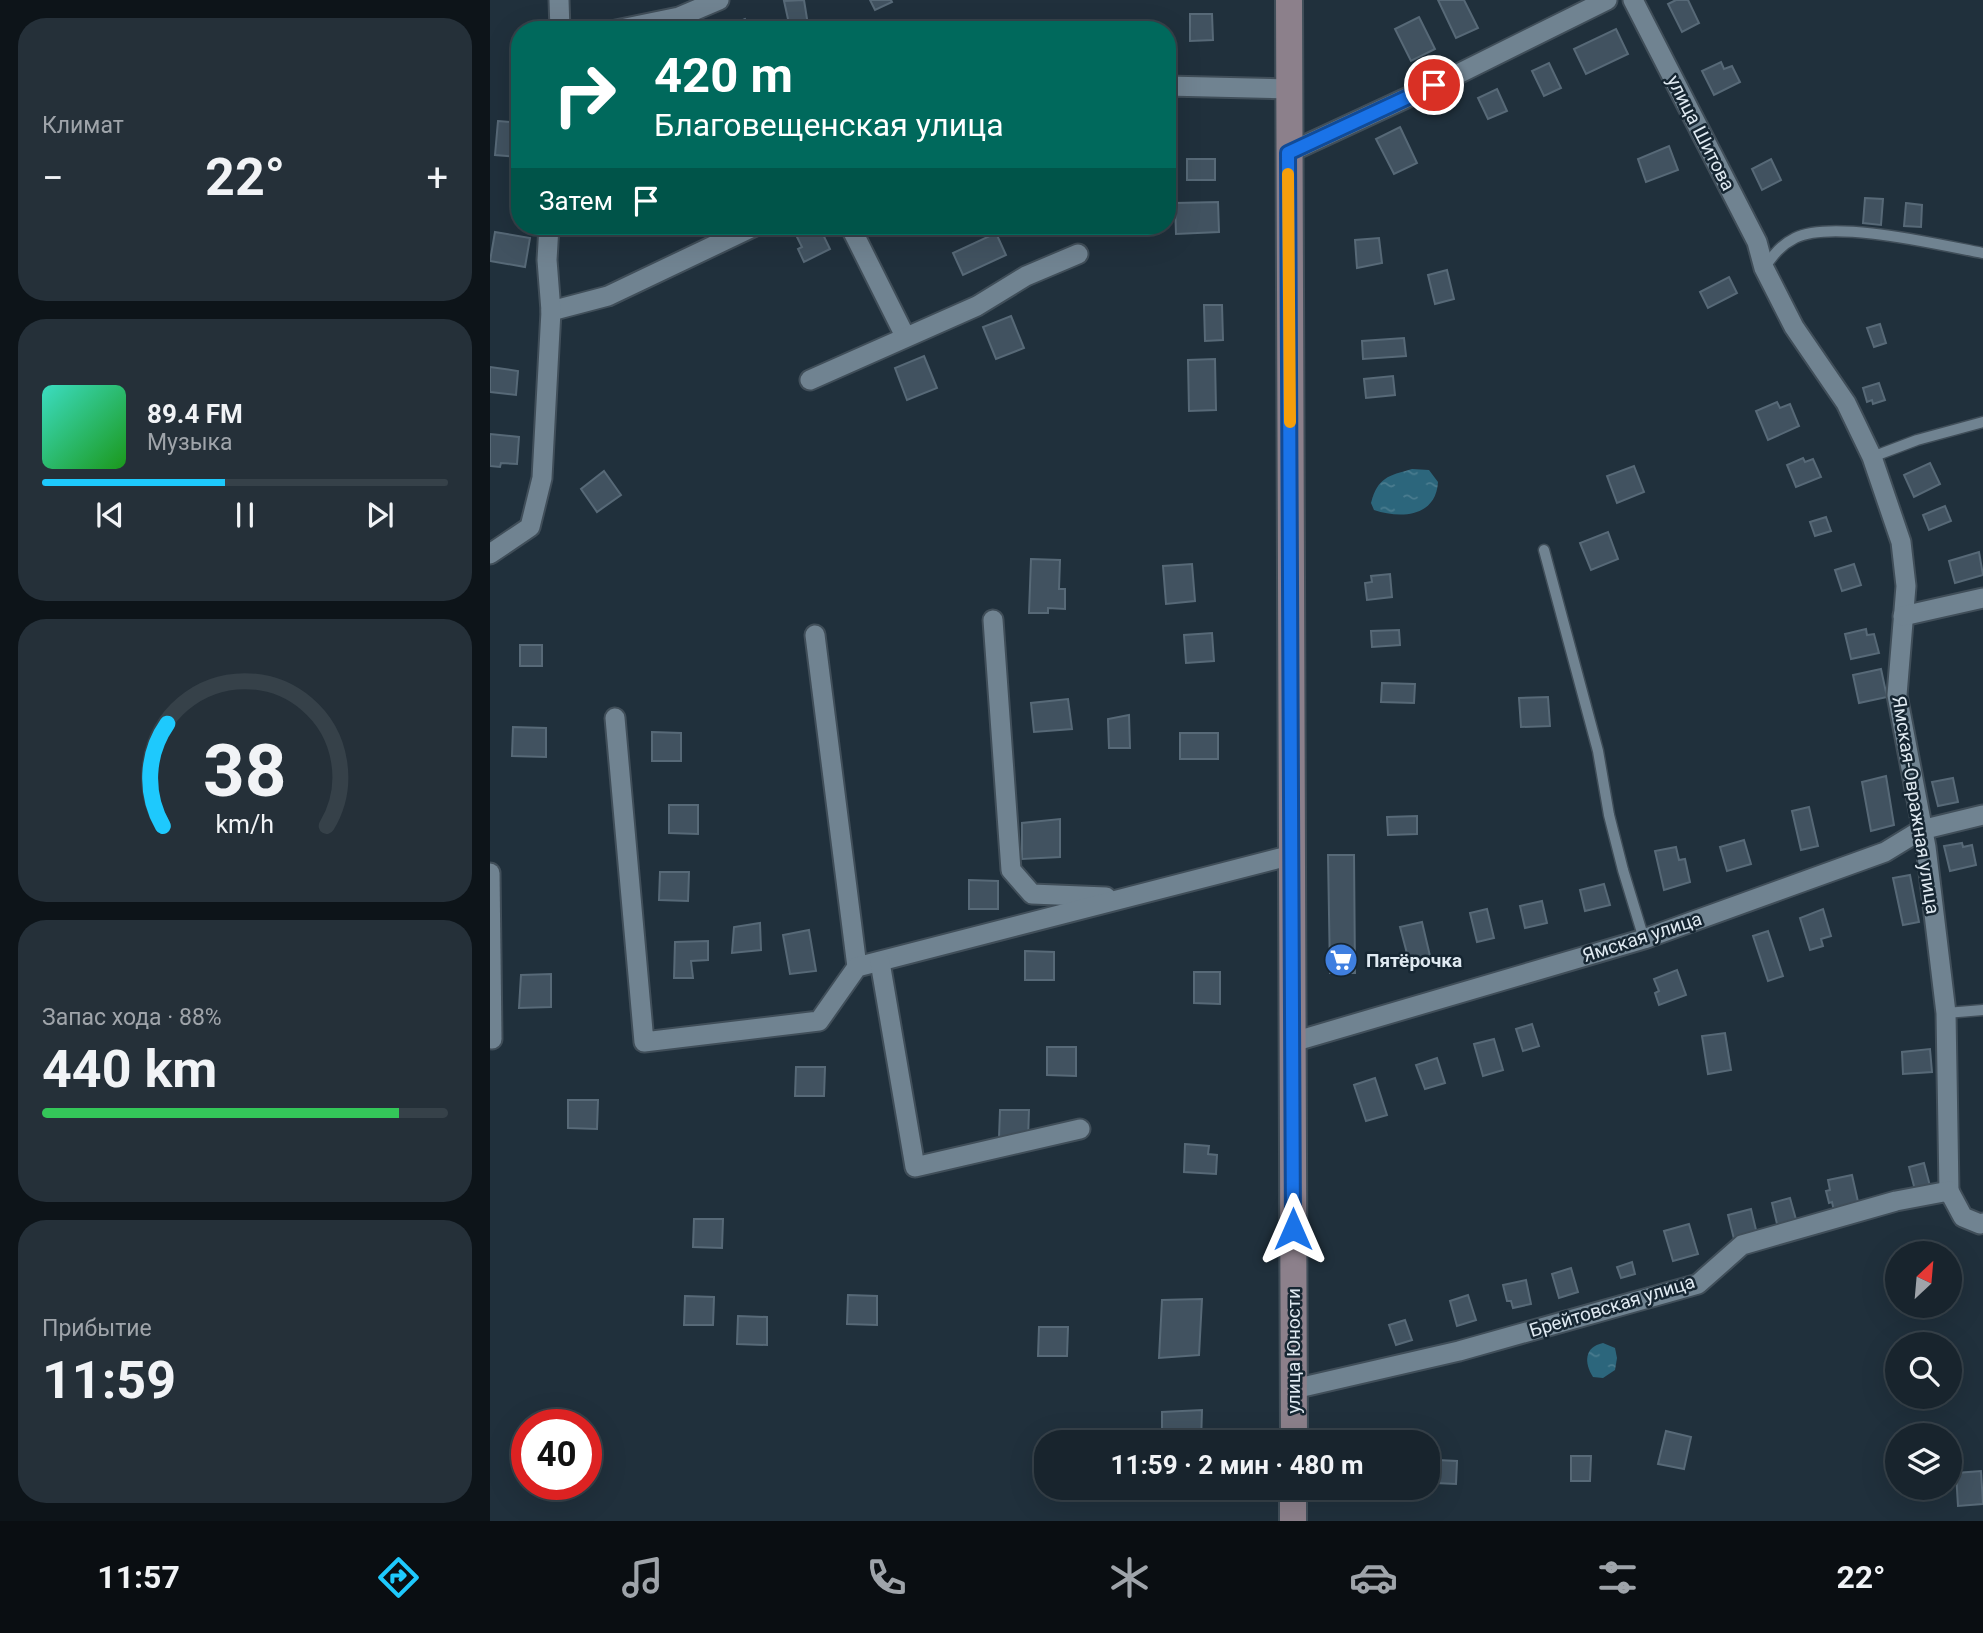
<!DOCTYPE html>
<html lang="ru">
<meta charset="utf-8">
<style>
body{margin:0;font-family:Roboto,sans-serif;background:#253039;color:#f1f3f6;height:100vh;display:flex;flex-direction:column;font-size:26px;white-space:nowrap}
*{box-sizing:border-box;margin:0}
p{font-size:23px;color:#9fa4aa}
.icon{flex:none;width:38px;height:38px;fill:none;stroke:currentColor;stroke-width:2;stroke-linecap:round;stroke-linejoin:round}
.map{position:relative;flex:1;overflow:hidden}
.drawer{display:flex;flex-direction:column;gap:18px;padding:18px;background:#0d1419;width:490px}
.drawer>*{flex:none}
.hud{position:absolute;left:21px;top:21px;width:665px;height:214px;border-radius:28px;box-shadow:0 7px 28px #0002,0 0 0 2px #364149;background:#00695c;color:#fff;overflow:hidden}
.needle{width:46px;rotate:26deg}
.fabs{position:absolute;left:1395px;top:1241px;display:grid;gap:14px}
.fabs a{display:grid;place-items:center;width:77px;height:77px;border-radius:50%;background:#18242d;box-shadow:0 7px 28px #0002,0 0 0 2px #364149;font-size:35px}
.speed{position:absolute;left:21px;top:1409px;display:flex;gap:14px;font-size:35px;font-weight:700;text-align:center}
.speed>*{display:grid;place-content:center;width:91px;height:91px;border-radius:50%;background:#18242d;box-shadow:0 7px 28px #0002,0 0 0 2px #364149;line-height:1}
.speed .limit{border:10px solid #d22;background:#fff;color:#111}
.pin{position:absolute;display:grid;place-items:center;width:60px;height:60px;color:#fff;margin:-30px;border:4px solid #fff;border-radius:50%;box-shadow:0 2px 7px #0007}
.me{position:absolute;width:77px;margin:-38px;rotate:0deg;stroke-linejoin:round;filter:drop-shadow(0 0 5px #0008)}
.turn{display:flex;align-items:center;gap:24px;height:147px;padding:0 28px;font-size:32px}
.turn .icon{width:91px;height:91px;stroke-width:2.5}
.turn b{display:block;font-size:49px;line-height:60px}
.then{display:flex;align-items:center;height:66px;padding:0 28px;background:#0003;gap:14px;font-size:26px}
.big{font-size:52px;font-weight:700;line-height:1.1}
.drawer .card{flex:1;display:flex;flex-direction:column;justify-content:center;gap:10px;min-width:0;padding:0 24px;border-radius:28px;background:#253039}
.drawer .dial{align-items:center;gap:0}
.dial svg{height:182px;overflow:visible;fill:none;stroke:#364149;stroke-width:7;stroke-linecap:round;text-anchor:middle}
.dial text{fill:#f1f3f6;stroke:none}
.song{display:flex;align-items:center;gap:21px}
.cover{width:84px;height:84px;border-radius:10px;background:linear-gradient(135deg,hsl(170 70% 55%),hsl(120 70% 35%))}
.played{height:7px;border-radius:4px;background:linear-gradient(90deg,#1ec9fd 45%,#364149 45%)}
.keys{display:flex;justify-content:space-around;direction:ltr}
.heat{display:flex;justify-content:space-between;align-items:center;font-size:38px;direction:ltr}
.charge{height:10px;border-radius:5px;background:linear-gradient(90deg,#34c759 88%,#364149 0)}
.trip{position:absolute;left:544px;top:1430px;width:406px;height:70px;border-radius:28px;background:#18242d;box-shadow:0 7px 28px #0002,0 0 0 2px #364149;font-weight:700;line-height:70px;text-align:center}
.menu{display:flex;height:112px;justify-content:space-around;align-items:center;background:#0a0e12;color:#9fa4aa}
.menu .icon{width:49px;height:49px}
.menu .current{color:#1ec9fd}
.menu b{font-size:32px;color:#f1f3f6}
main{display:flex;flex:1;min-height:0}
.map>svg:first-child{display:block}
</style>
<main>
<section class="drawer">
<div class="card"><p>Климат</p>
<div class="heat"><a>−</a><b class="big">22°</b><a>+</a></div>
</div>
<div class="card">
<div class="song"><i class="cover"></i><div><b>89.4 FM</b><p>Музыка</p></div></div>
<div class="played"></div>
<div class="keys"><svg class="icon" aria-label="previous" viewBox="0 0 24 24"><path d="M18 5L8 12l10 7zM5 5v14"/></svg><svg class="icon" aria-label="pause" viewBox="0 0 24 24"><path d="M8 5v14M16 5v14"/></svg><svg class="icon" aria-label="next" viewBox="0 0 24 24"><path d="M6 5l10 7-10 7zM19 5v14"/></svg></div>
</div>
<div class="card dial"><svg viewBox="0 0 100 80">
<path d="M14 69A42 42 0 1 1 86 69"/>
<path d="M14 69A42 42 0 0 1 16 24" stroke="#1ec9fd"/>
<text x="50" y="56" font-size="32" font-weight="700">38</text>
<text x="50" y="72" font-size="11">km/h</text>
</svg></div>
<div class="card"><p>Запас хода · 88%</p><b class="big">440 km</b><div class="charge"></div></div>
<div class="card"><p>Прибытие</p><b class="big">11:59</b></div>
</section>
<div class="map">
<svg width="1493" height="1521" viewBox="0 0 1493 1521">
<defs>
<pattern id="water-ripples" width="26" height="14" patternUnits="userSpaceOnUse" patternTransform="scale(1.75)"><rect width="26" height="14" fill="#2c667c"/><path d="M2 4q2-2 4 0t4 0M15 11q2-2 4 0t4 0" fill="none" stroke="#4a7c8f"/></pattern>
</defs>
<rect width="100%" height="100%" fill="#20303c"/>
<g fill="url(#water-ripples)">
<path d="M922 469 939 470 948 482C946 517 911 519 884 510L881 503C888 477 898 476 922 469Z"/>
<path d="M1113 1343 1125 1348 1127 1358 1125 1370 1113 1378 1103 1377C1094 1363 1094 1347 1113 1343Z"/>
</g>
<g fill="#415260" stroke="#576977" stroke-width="2">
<path d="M314 0 318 25 300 28 294 1Z"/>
<path d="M380 0H401L402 2 385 10Z"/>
<path d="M948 0H974L988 28 966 38Z"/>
<path d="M1186 0H1198L1209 23 1192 32 1178 4Z"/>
<path d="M700 14H722L723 40 700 41Z"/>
<path d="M929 17 945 49 921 61 905 29Z"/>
<path d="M255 19 261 30H228Z"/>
<path d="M1126 29 1138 54 1096 74 1084 49Z"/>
<path d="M23 44 30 45V75H21Z"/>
<path d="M1231 62 1234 69 1242 66 1250 82 1224 95 1212 71Z"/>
<path d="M1059 63 1071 88 1054 96 1042 71Z"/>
<path d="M1007 89 1017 111 998 119 988 98Z"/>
<path d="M8 121 30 123V157L5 155Z"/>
<path d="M910 127 927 163 904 174 886 139Z"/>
<path d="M1179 146 1188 170 1156 182 1148 159Z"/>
<rect x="697" y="159" width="28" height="21"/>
<path d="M1281 159 1291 180 1272 190 1262 169Z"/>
<path d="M1375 198 1393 199 1391 225 1373 223Z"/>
<path d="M728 202 729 232 686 234 685 203Z"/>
<path d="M1416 203 1432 205 1431 227 1414 226Z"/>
<path d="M326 226H329L340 249 314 262 308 249 312 247 306 235Z"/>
<path d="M5 232 40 238 35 267 0 261Z"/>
<path d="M506 233 516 255 473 275 463 253Z"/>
<path d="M889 238 892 263 867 268 865 240Z"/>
<path d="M957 270 964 299 945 304 938 275Z"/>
<path d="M1239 277 1247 293 1218 308 1210 292Z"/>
<path d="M714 305H732L733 340 715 341Z"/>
<path d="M521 316 534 348 506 359 493 327Z"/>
<path d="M1390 324 1396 343 1384 347 1377 328Z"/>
<path d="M914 338 916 356 873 359 872 341Z"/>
<path d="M434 356 447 388 417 400 405 368Z"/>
<path d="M725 359 726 410 699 411 698 360Z"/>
<path d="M0 367 28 371 26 395 0 392Z"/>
<path d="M903 376 905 395 876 398 874 379Z"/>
<path d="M1389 383 1395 400 1383 404 1382 400 1377 402 1373 388Z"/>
<path d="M1287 402 1290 408 1300 404 1309 426 1278 440 1266 411Z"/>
<path d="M0 434 29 437 27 464 11 463 10 467 0 466Z"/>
<path d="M1313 458 1315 462 1323 459 1331 477 1306 487 1297 465Z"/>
<path d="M1440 463 1450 484 1424 497 1414 475Z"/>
<path d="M1144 466 1154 492 1127 503 1117 476Z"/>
<path d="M114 471 131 495 107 512 91 489Z"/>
<path d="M1455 506 1461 521 1439 530 1433 515Z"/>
<path d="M1336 517 1341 531 1325 536 1320 522Z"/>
<path d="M1118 532 1128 559 1101 570 1090 543Z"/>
<path d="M1489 552 1493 575 1465 583 1459 561Z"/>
<path d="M541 559 570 560 569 589H575V609L558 608V613H539Z"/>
<path d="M702 564 705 601 676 604 673 566Z"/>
<path d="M1364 564 1371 585 1352 591 1345 570Z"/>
<path d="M900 574 902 597 877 600 875 583 882 582 881 576Z"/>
<path d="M1376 629 1377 635 1384 634 1389 653 1361 659 1355 634Z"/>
<path d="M909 630 910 645 882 647 881 631Z"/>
<path d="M722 633 724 661 696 663 694 635Z"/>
<rect x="30" y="645" width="22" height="21"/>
<path d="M1391 669 1397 697 1369 703 1363 675Z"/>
<path d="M892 683 925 684 924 703 891 702Z"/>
<path d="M1058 697 1060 726 1031 727 1029 698Z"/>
<path d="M578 699 582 729 544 732 541 703Z"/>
<path d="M639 715 640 748H619L618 719Z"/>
<path d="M23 727 56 728V757L22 756Z"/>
<path d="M162 732 191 733V761H162Z"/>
<rect x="690" y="733" width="38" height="26"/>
<path d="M1396 776 1404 825 1381 831 1372 782Z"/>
<path d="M1463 778 1468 802 1448 806 1442 782Z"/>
<path d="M179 805H208V834L179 833Z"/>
<path d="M1319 807 1328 846 1311 850 1302 811Z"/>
<path d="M927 816V834L898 835 897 817Z"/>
<path d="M570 819V857L532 859V823Z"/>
<path d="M1254 840 1261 864 1237 871 1230 847Z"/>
<path d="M1472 843 1473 847 1482 845 1486 865 1460 871 1454 846Z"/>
<path d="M1186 847 1189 860 1195 859 1200 882 1174 890 1165 851Z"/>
<path d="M838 855H864L865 973H840Z"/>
<path d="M170 872H199L198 901 169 900Z"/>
<path d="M1420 875 1429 922 1413 925 1403 878Z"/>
<path d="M479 880 508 881V909H479Z"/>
<path d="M1114 884 1120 905 1095 911 1090 890Z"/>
<path d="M1052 901 1057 923 1035 928 1030 906Z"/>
<path d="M997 909 1004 938 987 942 980 913Z"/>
<path d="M1333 909 1341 936 1331 939 1333 946 1320 950 1310 918Z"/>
<path d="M932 922 940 956 919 961 910 927Z"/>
<path d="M270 923 271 950 242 953 244 927Z"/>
<path d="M319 930 326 971 300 974 293 935Z"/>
<path d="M1278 931 1293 976 1278 981 1263 936Z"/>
<path d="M218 941V960L201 961 203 978H184L185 942Z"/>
<path d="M535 951 564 952V980H535Z"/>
<path d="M1187 970 1196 995 1169 1005 1165 993 1169 991 1164 979Z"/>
<path d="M704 972H730V1004L704 1003Z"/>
<path d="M61 974V1007L29 1008 31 975Z"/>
<path d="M1042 1024 1049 1046 1033 1051 1026 1029Z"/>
<path d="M1235 1033 1241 1070 1218 1074 1212 1036Z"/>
<path d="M1004 1039 1013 1070 993 1076 984 1044Z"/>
<path d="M557 1047H586V1076L557 1075Z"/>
<path d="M1440 1049 1442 1072 1413 1074 1412 1052Z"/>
<path d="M947 1058 955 1083 935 1089 926 1065Z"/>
<path d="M306 1067H335L334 1096H305Z"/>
<path d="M885 1078 897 1115 876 1121 864 1085Z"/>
<path d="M78 1100H108L107 1129 78 1128Z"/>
<path d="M510 1110H539L538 1139 509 1138Z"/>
<path d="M695 1144 719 1146 718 1154 727 1155 726 1174 694 1172Z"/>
<path d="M1434 1163 1440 1186 1425 1190 1419 1167Z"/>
<path d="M1362 1175 1369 1206 1344 1211 1342 1202 1339 1203 1336 1191 1340 1190 1338 1180Z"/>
<path d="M1300 1198 1307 1223 1288 1228 1282 1203Z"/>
<path d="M1261 1209 1267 1234 1244 1239 1238 1215Z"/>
<path d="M204 1219H233L232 1248 203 1247Z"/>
<path d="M1199 1224 1208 1254 1183 1261 1174 1231Z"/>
<path d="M1142 1262 1145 1274 1131 1278 1127 1267Z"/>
<path d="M1081 1268 1088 1292 1069 1298 1062 1274Z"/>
<path d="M1036 1280 1041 1304 1023 1308 1021 1301H1017L1013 1285Z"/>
<path d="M358 1295 387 1296V1325L357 1324Z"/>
<path d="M978 1295 986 1320 967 1326 960 1301Z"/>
<path d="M195 1296 224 1297 223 1325H194Z"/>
<path d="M712 1299 709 1355 669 1358 672 1300Z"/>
<path d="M248 1316 277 1317V1345L247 1344Z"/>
<path d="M915 1320 922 1340 906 1345 899 1325Z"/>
<path d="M549 1327H578L577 1356H548Z"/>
<path d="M712 1410 711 1442H672V1412Z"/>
<path d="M1176 1431 1201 1437 1194 1469 1168 1464Z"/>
<path d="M1081 1456H1101L1100 1481H1081Z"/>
<path d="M947 1460 967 1461 966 1484 946 1483Z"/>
<path d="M1491 1471 1493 1504 1468 1506 1466 1473Z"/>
</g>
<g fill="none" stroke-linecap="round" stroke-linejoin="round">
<defs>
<g id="lane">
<path d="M1275 267C1284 254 1291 245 1305 238 1343 219 1450 245 1493 253"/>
<path d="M1382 457 1427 440 1493 422"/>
<path d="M1054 550 1108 751 1119 815 1133 870 1154 939"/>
<path d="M1456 1013 1493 1010"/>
</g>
<g id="street">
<path d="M69 0 70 30"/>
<path d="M1143 0 1267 242 1274 268 1304 327 1356 403 1382 457 1411 542 1416 586 1407 695 1436 847 1456 1013 1459 1191"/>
<path d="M126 30 189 17 229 0"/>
<path d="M677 86 798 89"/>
<path d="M798 153 968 74 1117 0"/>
<path d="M360 226 415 336"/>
<path d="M61 311 118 296 265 226"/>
<path d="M320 380 487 306 536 276 588 254"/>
<path d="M0 554 40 527 52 478 61 311 57 260 59 226"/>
<path d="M1413 616 1493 598"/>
<path d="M503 620 521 870 542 894 616 897"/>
<path d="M325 635 367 967"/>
<path d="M125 718 154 1042 329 1021 367 967 802 855"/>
<path d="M0 873 2 1039"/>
<path d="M390 962 425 1167 590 1129"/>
<path d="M803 1042 1154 939 1395 852 1431 830 1493 815"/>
<path d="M804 1389 969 1351 1208 1284 1252 1245 1406 1201 1459 1191 1473 1217 1490 1224 1493 1223"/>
</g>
<g id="secondary">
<path d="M799 0 804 1442"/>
<path d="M803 1521V1488"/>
</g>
</defs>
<use href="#lane" stroke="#404e59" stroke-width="13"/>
<use href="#street" stroke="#404e59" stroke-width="23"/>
<use href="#secondary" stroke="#404e59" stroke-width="30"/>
<use href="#lane" stroke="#708391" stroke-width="10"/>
<use href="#street" stroke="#708391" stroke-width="19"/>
<use href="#secondary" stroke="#8c808b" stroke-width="26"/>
</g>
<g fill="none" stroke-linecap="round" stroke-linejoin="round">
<defs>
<path id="route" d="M803 1229 798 153 944 85"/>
</defs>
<use href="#route" stroke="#114b97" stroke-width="18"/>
<use href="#route" stroke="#1a73e8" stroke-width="12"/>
<path stroke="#f59e0b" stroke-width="12" d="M798 174 800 422"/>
</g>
<defs>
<symbol id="supermarket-disc" viewBox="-11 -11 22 22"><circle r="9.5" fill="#3f7fe0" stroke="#162632"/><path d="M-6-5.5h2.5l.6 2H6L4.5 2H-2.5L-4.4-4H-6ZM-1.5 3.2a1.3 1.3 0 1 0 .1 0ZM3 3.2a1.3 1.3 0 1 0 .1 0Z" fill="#fff"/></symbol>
</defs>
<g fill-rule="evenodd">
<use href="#supermarket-disc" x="832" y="941" width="38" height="38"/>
</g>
<g text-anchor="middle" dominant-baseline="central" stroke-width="5" stroke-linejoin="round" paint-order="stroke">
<g font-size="19" fill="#dfe9f1" stroke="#162632">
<text transform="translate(1211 133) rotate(63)">улица Шитова</text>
<text transform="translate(1426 805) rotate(81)">Ямская-Овражная улица</text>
<text transform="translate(1152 937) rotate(-18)">Ямская улица</text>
<text transform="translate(1122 1306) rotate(-17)">Брейтовская улица</text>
<text transform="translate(803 1351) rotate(-90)">улица Юности</text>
</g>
<g font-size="19" font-weight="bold" fill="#dfe9f1" stroke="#162632" text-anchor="start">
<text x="876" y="960">Пятёрочка</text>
</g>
</g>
</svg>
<div class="fabs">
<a><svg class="needle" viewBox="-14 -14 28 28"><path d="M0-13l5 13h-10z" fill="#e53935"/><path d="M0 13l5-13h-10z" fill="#9fa4aa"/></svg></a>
<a><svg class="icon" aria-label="search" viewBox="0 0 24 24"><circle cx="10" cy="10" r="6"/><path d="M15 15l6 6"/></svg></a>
<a><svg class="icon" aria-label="layers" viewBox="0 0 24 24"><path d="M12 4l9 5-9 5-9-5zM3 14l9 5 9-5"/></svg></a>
</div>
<div class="speed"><div class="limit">40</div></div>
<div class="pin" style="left:944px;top:85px;background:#d93025"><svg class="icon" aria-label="arrive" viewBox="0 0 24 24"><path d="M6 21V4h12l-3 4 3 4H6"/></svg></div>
<svg class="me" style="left:803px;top:1229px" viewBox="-20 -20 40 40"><path d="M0-17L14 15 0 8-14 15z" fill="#1a73e8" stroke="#fff" stroke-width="4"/></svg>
<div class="trip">11:59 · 2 мин · 480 m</div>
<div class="hud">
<div class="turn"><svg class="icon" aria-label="right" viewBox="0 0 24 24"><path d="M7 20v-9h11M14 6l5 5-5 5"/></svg><div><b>420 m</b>Благовещенская улица</div></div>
<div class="then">Затем<svg class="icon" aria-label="arrive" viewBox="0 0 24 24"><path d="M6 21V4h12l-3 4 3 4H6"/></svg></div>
</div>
</div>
</main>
<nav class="menu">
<b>11:57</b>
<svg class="icon current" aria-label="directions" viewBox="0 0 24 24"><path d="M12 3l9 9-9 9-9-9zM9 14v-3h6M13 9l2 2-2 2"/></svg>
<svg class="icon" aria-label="music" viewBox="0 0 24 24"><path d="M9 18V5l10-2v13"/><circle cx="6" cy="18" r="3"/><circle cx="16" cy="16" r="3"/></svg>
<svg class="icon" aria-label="phone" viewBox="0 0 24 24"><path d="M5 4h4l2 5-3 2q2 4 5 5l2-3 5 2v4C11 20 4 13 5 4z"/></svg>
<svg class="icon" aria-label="climate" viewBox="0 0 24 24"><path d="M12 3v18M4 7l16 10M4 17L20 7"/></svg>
<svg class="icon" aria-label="car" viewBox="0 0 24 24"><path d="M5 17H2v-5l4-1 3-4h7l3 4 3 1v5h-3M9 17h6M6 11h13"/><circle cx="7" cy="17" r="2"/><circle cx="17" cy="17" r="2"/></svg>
<svg class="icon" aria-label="filters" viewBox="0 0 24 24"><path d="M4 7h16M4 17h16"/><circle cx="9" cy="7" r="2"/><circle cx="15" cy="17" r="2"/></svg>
<b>22°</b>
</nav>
